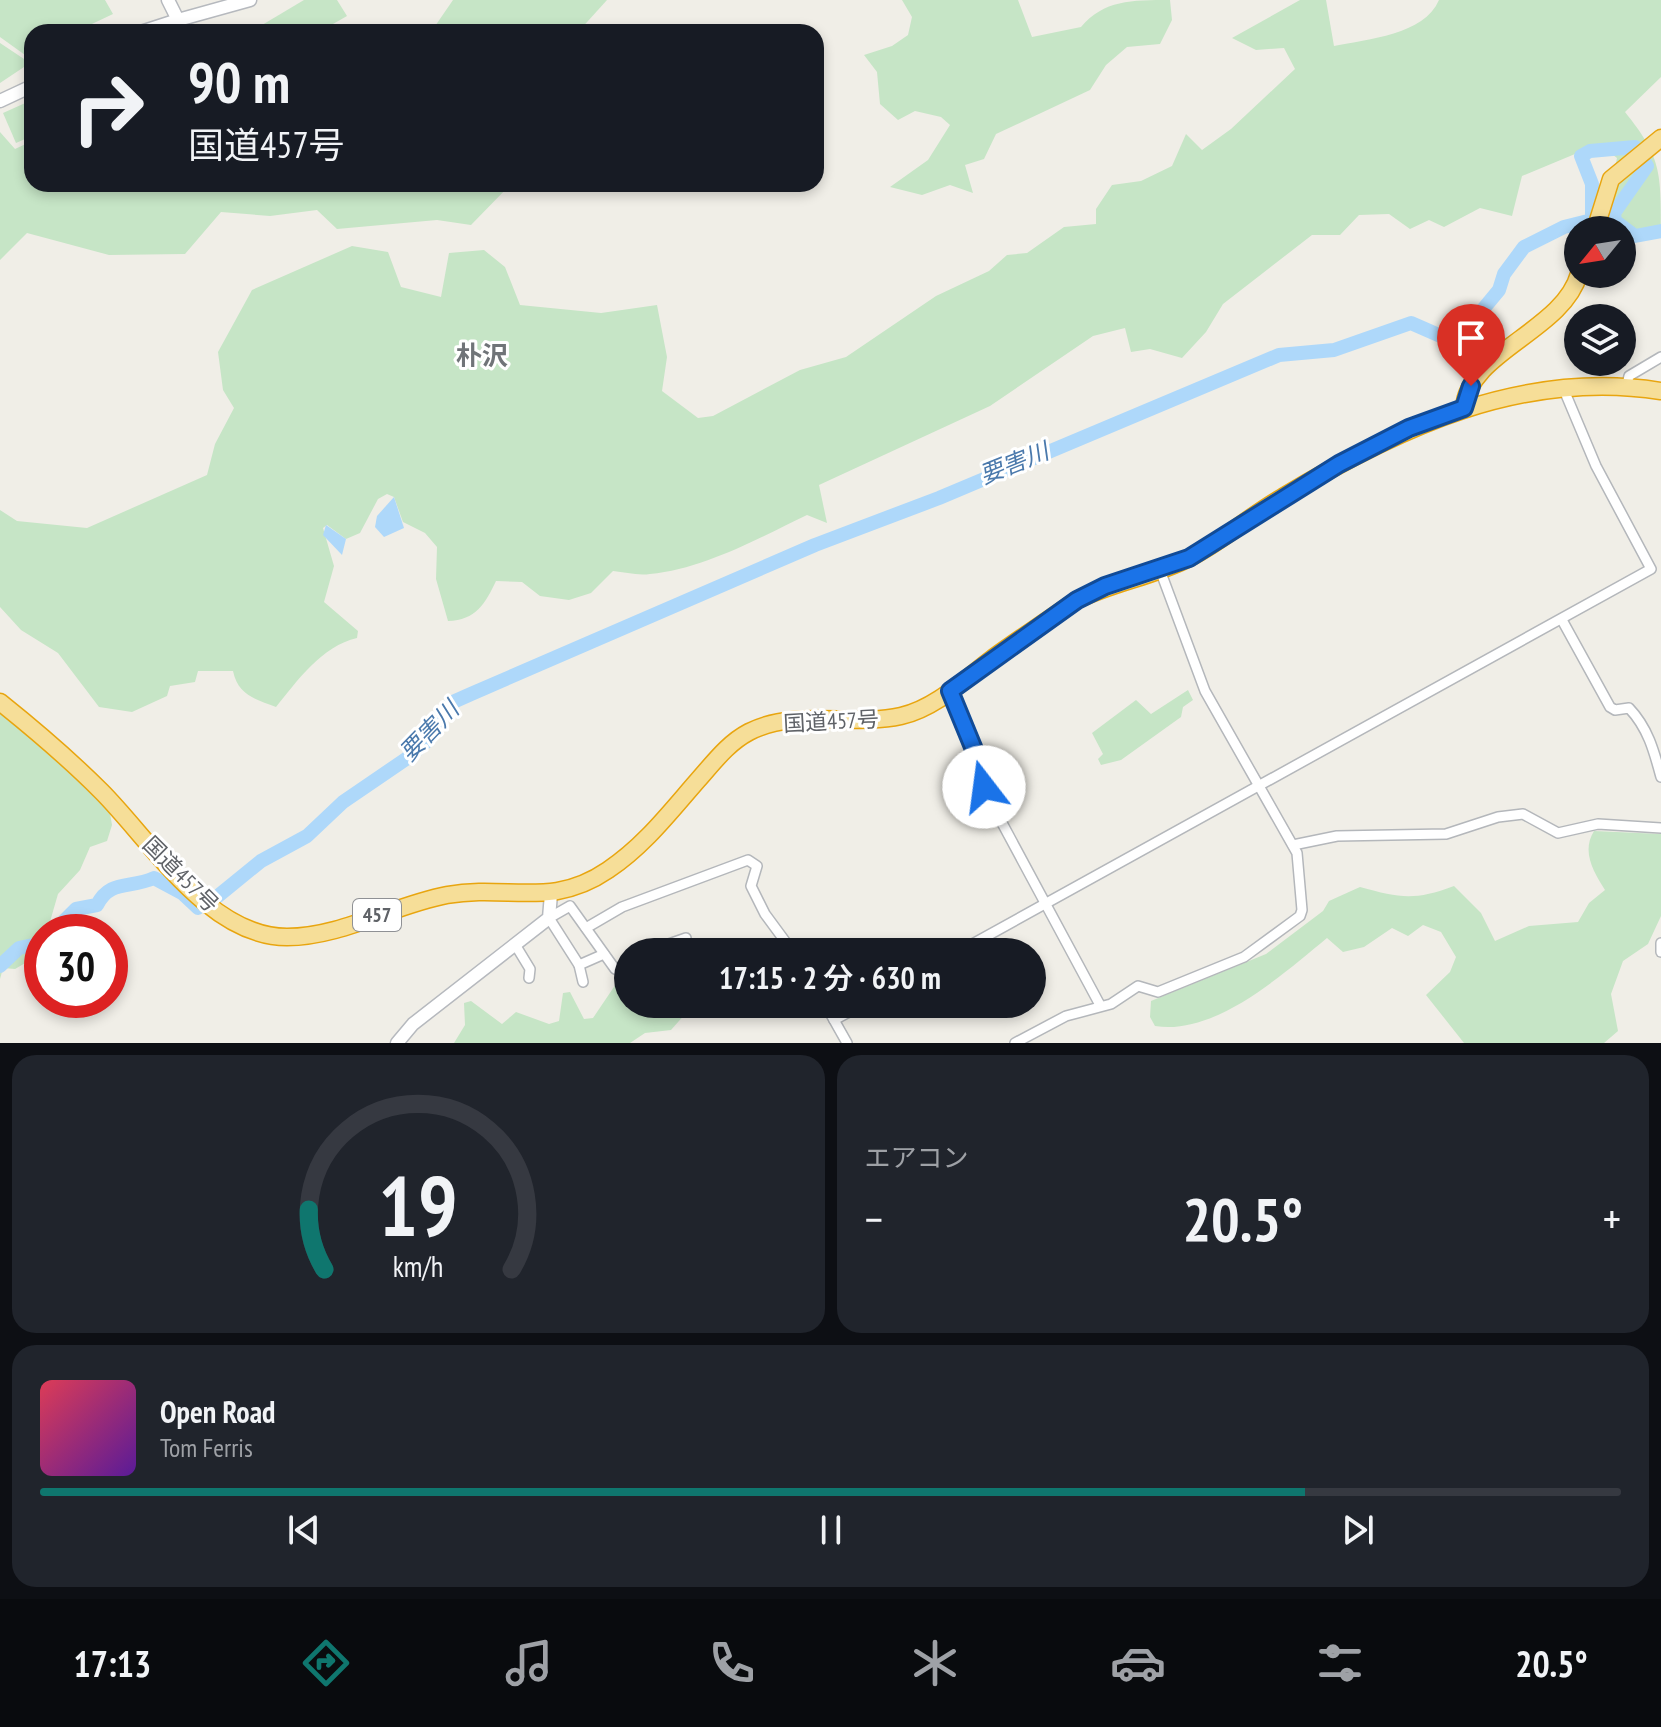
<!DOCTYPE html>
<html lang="ja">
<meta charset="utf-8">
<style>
body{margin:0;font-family:"PT Sans Narrow","Noto Sans JP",sans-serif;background:#20242c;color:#f1f3f6;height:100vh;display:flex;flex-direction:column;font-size:30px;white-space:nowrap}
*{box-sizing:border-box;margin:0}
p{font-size:26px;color:#9ea1a6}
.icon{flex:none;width:44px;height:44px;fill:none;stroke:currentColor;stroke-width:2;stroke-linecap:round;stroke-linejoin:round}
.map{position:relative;height:1043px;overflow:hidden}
.details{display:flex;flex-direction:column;gap:12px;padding:12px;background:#0d0f14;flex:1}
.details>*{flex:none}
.hud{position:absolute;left:24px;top:24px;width:800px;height:168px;border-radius:24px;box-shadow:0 4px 12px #0003;background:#171b24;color:#f1f3f6;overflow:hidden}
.needle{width:52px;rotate:240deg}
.buttons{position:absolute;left:1564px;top:216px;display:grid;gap:16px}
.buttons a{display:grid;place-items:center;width:72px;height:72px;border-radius:50%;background:#171b24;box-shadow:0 4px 12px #0003;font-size:40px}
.speed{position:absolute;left:24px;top:914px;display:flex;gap:16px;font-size:40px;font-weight:700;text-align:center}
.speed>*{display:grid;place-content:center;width:104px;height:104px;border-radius:50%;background:#171b24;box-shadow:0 4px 12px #0003;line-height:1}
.speed .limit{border:12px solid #d22;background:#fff;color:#111}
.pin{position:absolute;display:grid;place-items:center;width:68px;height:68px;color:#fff;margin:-82px -34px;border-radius:50% 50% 50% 0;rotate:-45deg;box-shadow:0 0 8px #0007}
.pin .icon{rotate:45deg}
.me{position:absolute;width:88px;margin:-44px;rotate:345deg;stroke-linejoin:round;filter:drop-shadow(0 0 6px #0008)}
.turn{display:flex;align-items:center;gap:28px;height:168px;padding:0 32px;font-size:36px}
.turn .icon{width:104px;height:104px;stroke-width:2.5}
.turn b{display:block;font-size:56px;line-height:68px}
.big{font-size:60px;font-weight:600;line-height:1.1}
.details .tile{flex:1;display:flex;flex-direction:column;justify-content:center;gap:12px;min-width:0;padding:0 28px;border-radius:24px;background:#20242c}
.details .dial{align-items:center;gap:0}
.dial svg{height:208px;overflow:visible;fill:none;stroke:#363941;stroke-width:7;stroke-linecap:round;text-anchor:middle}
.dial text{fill:#f1f3f6;stroke:none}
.song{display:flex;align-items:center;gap:24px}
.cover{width:96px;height:96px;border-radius:12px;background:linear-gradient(135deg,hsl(350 70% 55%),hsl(270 70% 35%))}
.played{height:8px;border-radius:4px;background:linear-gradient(90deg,#0f766e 80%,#363941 80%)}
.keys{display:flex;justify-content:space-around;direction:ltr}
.heat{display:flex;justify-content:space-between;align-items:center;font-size:44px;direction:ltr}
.details .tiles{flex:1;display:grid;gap:12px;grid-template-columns:1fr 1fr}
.tile:last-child{grid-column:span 2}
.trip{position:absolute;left:614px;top:938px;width:432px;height:80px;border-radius:40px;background:#171b24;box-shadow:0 4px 12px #0003;font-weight:600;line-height:80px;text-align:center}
.menu{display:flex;height:128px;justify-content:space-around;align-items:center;background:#090b0e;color:#9ea1a6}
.menu .icon{width:56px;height:56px}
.menu .on{color:#0f766e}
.menu b{font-size:36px;color:#f1f3f6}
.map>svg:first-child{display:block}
</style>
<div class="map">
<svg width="1661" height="1043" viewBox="0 0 1661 1043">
<rect width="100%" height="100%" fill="#f0eee7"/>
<g fill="#c6e5c6">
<path d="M0 0H105L113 14 75 32H32V60L0 37Z"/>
<path d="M304 0H337L347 16 319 32H269L262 25Z"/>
<path d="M453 0H607L578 32H431Z"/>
<path d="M902 0H1018L1032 37 1081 27C1104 0 1131 0 1170 0L1172 20 1160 44 1127 47 1106 65 1090 90 996 134 984 159 965 165 973 193 950 185 922 195 890 187 928 160 950 125 941 117 915 111 898 120 880 104 877 72 864 55 892 46 908 35 912 17Z"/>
<path d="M1300 0H1326L1334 46C1368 39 1424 35 1439 0H1661V77L1625 112C1661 157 1661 171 1661 231L1622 234V230H1602L1617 158 1599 144 1522 176 1512 216 1480 208 1444 227 1429 220 1410 229 1389 214 1359 215 1340 235H1312L1223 304 1206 332 1182 358 1150 349 1131 352 1125 328 1093 336 990 406 819 485 827 523 807 515C759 538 704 569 650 574 638 576 625 572 613 571L591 593 569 600 540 596 522 582 496 581C485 604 476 620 448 621L436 579 437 547 425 533 403 522 394 497 387 494 378 499 360 533 346 539 327 525 323 528 334 566 324 602 358 631 357 638C322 646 297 681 276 707 255 699 238 695 233 671H198L195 682 170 686 167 696 132 712 99 707 58 653 21 630 0 607V510L17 521 87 528 207 475 215 444 234 408 223 390 218 352 252 290 352 246 388 252 401 287 441 297 449 253 484 250 505 267 520 305 601 313 657 305 667 357 662 391 698 418 713 416 800 370 846 357 936 296 989 271 1007 255 1027 253 1064 227 1096 224V209L1112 185 1141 181 1172 166 1186 134 1202 150 1231 129 1295 69 1284 48 1256 50 1232 38Z"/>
<path d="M0 43 30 63 0 83Z"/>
<path d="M32 100V136L16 143 3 113Z"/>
<path d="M0 132 15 149 32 141V184H511L471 225 437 220 337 229 317 210 270 216 221 212 185 254 109 255 27 233 0 260Z"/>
<path d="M1188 690 1193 700 1183 707 1181 717 1121 760 1101 765 1098 759 1103 754 1092 733 1136 700 1151 714Z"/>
<path d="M0 712 109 807 112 825 107 841 90 847 80 870 58 894 47 932H42L39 955 15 969 3 968 0 979Z"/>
<path d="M1594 831 1661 834V916L1648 944 1623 961 1611 994 1618 1031 1604 1043H1464L1426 995 1450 972 1456 957 1441 932 1423 925 1408 936 1392 928 1364 947 1343 952 1327 938C1283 974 1215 1036 1155 1026L1150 1017 1151 1001 1266 954 1323 911 1329 901 1360 887C1400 898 1414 901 1454 886L1481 913 1495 941 1529 926 1578 922 1589 903 1605 890C1594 872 1581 852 1594 831Z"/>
<path d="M627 978 628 1004 650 1009 654 1004H694L671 1030 645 1033 630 1043H454L465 1025 464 1003 471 1001 502 1024 516 1012 549 1024 559 1021 563 993 570 992 584 1019 593 1018 618 981Z"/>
</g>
<g fill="#aed8fa">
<path d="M394 497 404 528 384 537 375 527 377 516Z"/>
<path d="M326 525 346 539 342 555 323 535Z"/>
</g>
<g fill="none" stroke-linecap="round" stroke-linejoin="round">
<g stroke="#aed8fa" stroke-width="14">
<path d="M218 896 261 861 307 836 343 802 406 759 426 742 440 715 453 702 471 694 815 545 939 498 1279 355 1334 350 1411 323 1443 337 1465 331 1499 290 1504 274 1524 247 1564 227 1592 220V184L1581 156 1590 151 1635 147 1647 166 1614 213 1615 221 1635 236 1661 231"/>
<path d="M53 932 76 909 97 905C110 879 130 889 154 878L182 893 198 908"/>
<path d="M0 966 19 948 42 943"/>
</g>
<defs>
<g id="street">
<path d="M1626 389 1629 376 1661 357"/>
<path d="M1562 620 1610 707 1615 710 1629 708C1648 728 1654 751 1661 777"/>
<path d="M950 691 973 747 987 795 1100 1005"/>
<path d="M1293 845 1337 836 1446 834 1498 817 1523 814 1558 833 1598 824 1661 828"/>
<path d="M586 928 622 907 748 860 757 866 751 886 765 914 793 952"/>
<path d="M1661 943V952"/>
<path d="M516 946 530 969 529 978"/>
<path d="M646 952 686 938"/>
<path d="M958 952 1651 569 1596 466 1564 390"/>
<path d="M579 965 604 954"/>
<path d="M583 982 579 965 549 918 570 906 615 969 621 971 628 967"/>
<path d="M825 1004 847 1043"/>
<path d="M834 1020 864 1004"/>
<path d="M1015 1043 1066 1016 1111 1004 1138 986 1158 992 1244 957 1300 916 1302 910 1297 853 1205 691 1160 570"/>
</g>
<g id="secondary">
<path d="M168 0 178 20 250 0"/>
<path d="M141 32 178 20"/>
<path d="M0 101 32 86"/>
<path d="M397 1043 413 1024 549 918 551 894"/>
</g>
<g id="highway">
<path d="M1595 230 1611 179 1661 138"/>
<path d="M1464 408C1468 352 1563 331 1579 274"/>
<path d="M0 702C35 730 69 759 101 791 151 841 209 937 287 937 341 937 394 905 447 895 509 884 551 909 608 870 644 846 670 812 698 780 714 762 728 743 749 732 796 708 852 727 901 716 936 708 965 679 993 658 1021 638 1049 619 1077 600 1114 582 1155 576 1191 557 1224 540 1251 515 1283 497 1397 428 1523 369 1661 391"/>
</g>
</defs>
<use href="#street" stroke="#b4b7bb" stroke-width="12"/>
<use href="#secondary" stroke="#b6b9be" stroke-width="15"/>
<use href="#highway" stroke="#e8a50f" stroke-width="19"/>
<use href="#street" stroke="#fff" stroke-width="9"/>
<use href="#secondary" stroke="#fff" stroke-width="12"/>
<use href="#highway" stroke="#f6de98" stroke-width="16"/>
</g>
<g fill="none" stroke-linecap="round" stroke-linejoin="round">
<defs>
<path id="route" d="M984 787 973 747 950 691 1077 600 1105 586 1189 558 1339 464 1409 428 1464 408 1471 386"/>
</defs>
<use href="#route" stroke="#114b97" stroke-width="20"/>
<use href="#route" stroke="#1a73e8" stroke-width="14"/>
</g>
<g text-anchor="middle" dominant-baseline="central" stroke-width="6" stroke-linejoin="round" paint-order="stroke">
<rect fill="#fff" stroke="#8f9195" stroke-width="2" x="353" y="899" width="48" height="32" rx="6"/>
<g font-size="20" font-weight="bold" fill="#5f6267">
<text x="377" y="915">457</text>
</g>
<g font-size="22" fill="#5f6267" stroke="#fff">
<text transform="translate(831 721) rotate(-3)">国道457号</text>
<text transform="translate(181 874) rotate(45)">国道457号</text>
</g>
<g font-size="24" font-style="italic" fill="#4a79ac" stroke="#fff">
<text transform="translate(1014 463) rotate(-22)">要害川</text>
<text transform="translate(429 731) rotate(-46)">要害川</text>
</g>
<g font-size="26" font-weight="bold" fill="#707478" stroke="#fff">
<text x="482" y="355">朴沢</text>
</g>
</g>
</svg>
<div class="buttons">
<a><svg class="needle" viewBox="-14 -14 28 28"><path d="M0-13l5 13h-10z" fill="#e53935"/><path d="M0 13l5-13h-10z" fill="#9ea1a6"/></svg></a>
<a><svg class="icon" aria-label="layers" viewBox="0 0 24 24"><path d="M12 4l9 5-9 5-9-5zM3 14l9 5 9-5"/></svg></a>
</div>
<div class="speed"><div class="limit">30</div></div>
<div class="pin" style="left:1471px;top:386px;background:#d93025"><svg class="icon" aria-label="arrive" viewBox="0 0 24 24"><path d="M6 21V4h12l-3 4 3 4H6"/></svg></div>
<svg class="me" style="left:984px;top:787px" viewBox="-20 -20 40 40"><circle r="19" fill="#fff"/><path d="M0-13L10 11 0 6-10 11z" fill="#1a73e8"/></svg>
<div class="trip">17:15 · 2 分 · 630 m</div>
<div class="hud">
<div class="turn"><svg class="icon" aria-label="right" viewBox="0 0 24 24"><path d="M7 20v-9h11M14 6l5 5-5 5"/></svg><div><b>90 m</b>国道457号</div></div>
</div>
</div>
<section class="details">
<div class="tiles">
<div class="tile dial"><svg viewBox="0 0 100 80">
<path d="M14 69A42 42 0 1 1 86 69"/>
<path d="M14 69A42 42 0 0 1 8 46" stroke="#0f766e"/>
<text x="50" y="56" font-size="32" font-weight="700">19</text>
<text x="50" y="72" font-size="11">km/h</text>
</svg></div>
<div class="tile"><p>エアコン</p>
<div class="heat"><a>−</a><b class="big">20.5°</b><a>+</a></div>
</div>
<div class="tile">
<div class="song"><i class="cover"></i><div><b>Open Road</b><p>Tom Ferris</p></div></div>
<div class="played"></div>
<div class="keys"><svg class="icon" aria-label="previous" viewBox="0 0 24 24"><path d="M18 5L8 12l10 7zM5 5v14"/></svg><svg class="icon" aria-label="pause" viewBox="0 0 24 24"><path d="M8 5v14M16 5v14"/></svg><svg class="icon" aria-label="next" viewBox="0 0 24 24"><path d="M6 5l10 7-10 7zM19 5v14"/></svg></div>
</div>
</div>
</section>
<nav class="menu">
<b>17:13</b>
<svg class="icon on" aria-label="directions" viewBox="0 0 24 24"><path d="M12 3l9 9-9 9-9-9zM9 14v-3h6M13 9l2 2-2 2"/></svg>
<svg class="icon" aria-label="music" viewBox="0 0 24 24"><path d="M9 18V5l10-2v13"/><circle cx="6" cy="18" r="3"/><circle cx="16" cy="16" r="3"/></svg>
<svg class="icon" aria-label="phone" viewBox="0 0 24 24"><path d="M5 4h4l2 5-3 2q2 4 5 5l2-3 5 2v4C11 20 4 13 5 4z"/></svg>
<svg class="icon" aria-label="climate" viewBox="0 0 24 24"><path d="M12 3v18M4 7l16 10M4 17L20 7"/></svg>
<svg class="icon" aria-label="car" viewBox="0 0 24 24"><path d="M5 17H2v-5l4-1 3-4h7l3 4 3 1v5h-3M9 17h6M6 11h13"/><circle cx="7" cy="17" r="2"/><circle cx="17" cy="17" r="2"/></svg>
<svg class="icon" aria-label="filters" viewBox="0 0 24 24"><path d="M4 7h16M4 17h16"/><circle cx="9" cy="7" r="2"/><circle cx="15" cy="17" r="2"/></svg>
<b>20.5°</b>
</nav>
